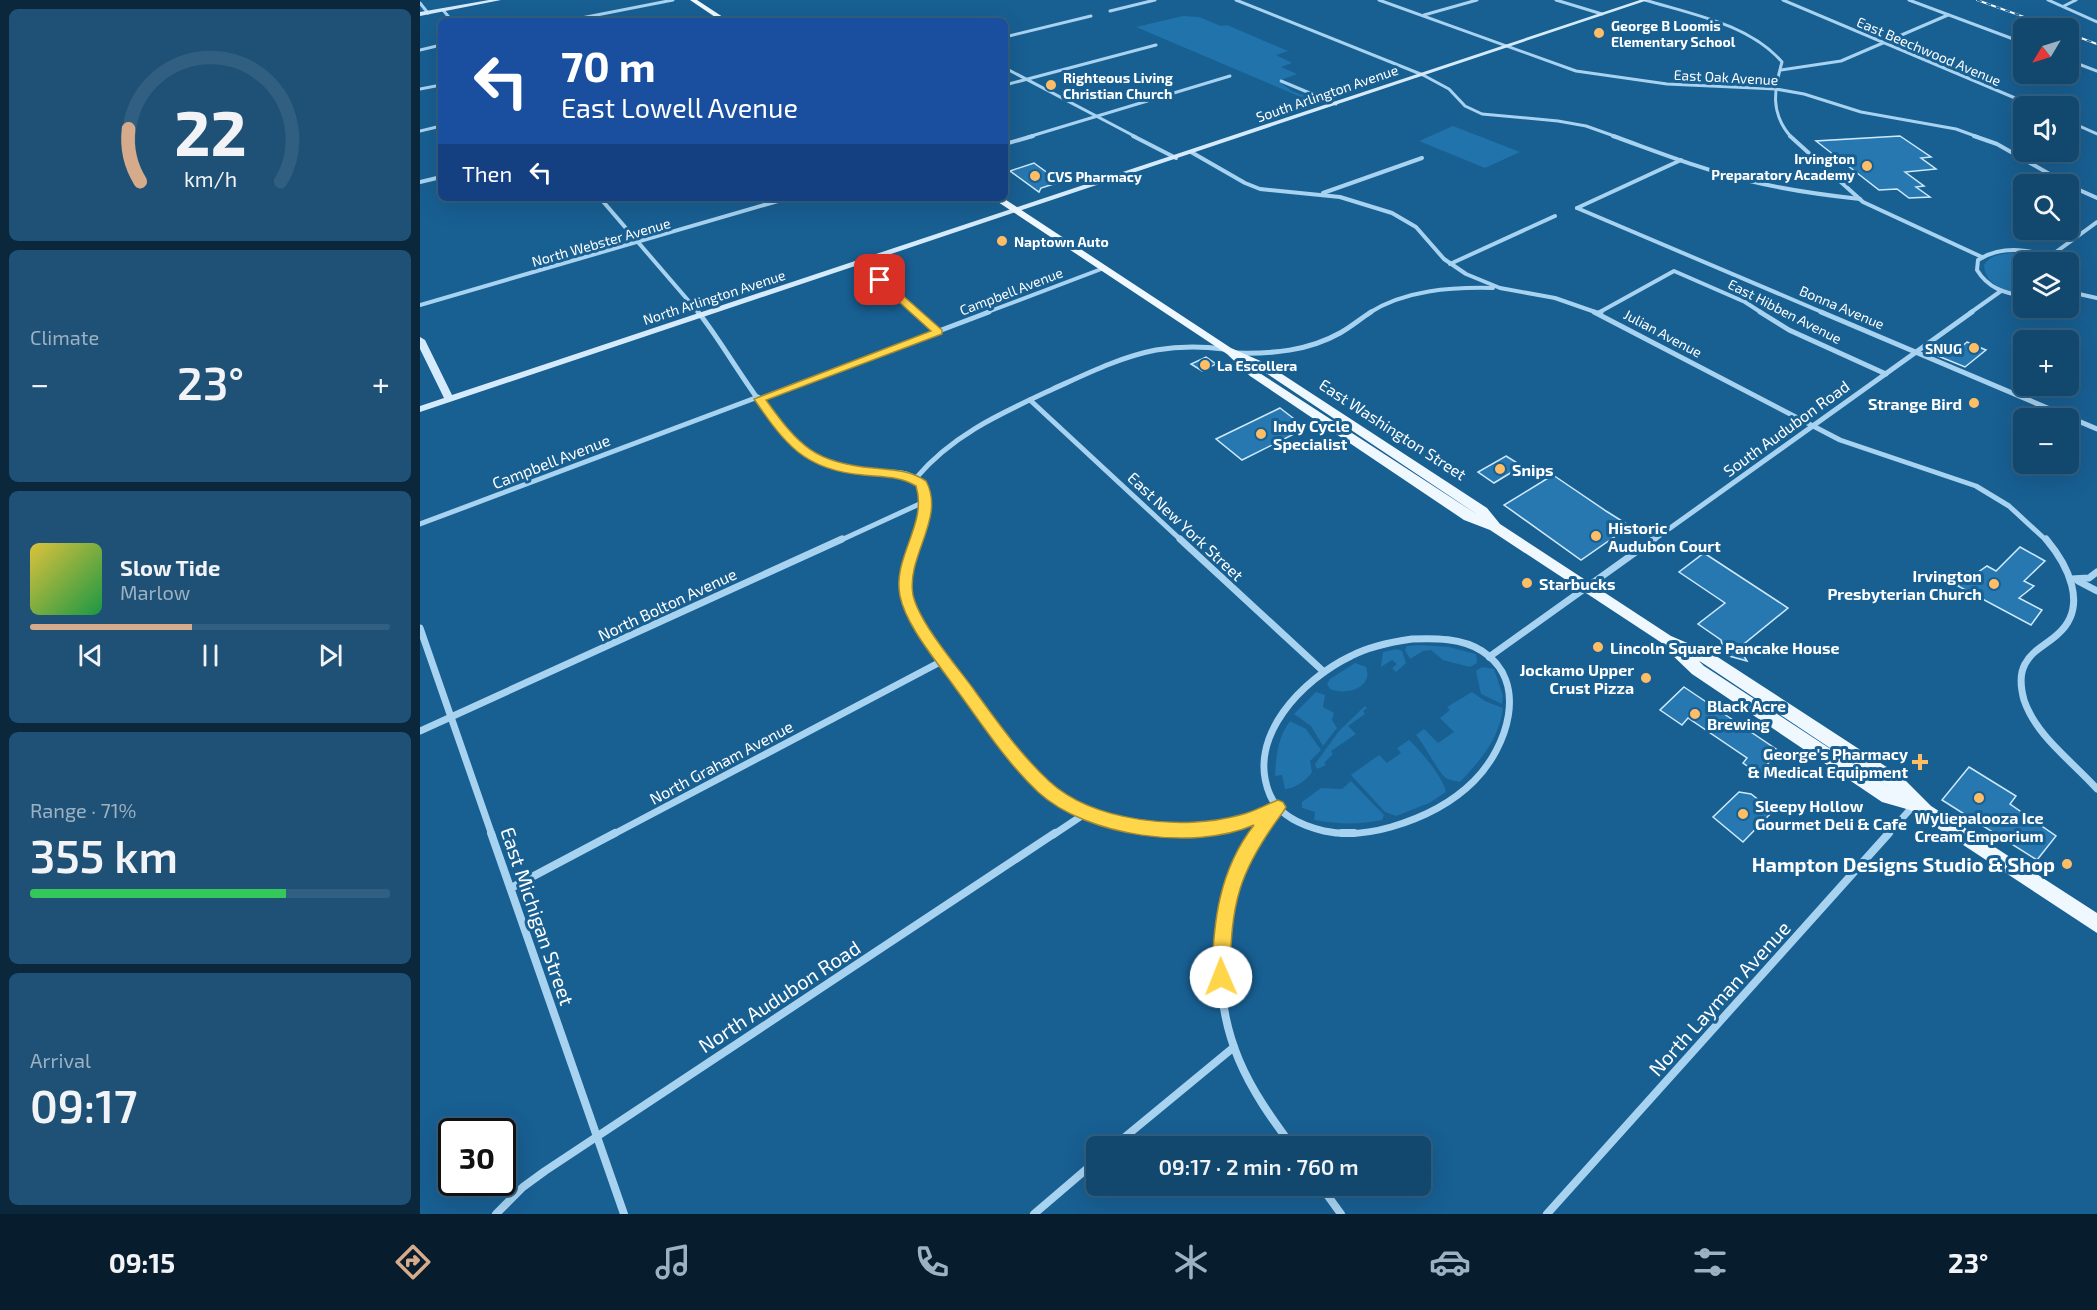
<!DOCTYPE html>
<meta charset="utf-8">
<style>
body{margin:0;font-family:"Exo 2",sans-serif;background:#1f5176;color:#f1f3f6;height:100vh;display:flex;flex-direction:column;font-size:22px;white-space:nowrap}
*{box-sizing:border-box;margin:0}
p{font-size:20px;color:#9cb2c2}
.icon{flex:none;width:33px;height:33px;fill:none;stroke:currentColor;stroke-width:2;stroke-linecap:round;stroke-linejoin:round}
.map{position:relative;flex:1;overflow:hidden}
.side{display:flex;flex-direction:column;gap:9px;padding:9px;background:#0a273c;width:420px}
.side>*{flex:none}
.guide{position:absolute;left:18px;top:18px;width:570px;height:183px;border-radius:9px;box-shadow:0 6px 24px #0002,0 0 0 2px #315f81;background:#1a4fa0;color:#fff;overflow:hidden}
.needle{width:39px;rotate:232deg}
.buttons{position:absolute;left:1593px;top:18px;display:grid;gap:12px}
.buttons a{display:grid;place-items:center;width:66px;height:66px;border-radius:9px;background:#12476e;box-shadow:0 6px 24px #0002,0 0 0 2px #315f81;font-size:30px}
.speed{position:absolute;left:18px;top:1118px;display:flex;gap:12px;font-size:30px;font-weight:700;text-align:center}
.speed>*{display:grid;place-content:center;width:78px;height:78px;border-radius:50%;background:#12476e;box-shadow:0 6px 24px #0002,0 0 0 2px #315f81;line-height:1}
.speed .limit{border:3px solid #111;border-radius:9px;background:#fff;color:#111}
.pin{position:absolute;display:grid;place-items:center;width:51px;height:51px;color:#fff;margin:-26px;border-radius:12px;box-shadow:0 3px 9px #0006}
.me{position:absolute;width:66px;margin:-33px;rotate:359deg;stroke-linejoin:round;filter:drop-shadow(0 0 4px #0008)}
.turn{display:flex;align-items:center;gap:21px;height:126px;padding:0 24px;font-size:27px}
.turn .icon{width:78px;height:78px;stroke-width:2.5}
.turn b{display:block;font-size:42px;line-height:51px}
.then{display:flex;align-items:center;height:57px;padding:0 24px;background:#0003;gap:12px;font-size:22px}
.big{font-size:45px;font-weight:600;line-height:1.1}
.side .widget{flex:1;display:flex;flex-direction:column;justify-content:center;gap:9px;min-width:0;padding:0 21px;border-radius:9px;background:#1f5176}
.side .dial{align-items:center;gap:0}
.dial svg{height:156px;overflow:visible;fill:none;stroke:#315f81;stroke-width:7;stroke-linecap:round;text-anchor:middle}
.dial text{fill:#f1f3f6;stroke:none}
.song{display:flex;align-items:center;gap:18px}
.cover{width:72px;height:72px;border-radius:9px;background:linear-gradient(135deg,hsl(50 70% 55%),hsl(140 70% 35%))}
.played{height:6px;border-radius:3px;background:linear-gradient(90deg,#d6ab8b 45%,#315f81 45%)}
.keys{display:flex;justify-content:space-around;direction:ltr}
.heat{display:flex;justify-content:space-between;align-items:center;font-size:33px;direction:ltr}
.charge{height:9px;border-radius:4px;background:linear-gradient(90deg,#34c759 71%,#315f81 0)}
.trip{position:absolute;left:666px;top:1136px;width:345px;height:60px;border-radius:9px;background:#12476e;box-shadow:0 6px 24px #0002,0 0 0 2px #315f81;font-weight:600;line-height:60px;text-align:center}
.dock{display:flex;height:96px;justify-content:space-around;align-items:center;background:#071c2c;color:#9cb2c2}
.dock .icon{width:42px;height:42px}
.dock .on{color:#d6ab8b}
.dock b{font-size:27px;color:#f1f3f6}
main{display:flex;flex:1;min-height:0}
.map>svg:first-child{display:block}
</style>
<main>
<section class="side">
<div class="widget dial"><svg viewBox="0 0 100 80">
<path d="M14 69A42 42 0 1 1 86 69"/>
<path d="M14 69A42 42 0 0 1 8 42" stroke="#d6ab8b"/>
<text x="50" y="56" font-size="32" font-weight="700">22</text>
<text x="50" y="72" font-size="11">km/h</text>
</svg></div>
<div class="widget"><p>Climate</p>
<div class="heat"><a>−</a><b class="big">23°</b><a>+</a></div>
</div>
<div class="widget">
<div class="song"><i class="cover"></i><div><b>Slow Tide</b><p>Marlow</p></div></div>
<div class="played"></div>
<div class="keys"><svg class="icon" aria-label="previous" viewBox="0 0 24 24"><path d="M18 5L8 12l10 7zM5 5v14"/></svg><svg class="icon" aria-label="pause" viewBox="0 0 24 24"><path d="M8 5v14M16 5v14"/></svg><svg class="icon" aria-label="next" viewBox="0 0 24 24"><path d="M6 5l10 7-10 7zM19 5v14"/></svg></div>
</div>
<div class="widget"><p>Range · 71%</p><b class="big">355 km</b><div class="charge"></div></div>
<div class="widget"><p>Arrival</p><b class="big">09:17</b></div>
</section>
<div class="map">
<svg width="1677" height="1214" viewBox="0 0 1677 1214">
<rect width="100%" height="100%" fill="#185f92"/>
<g fill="#2173ab">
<path d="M763 16 779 17 801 26 807 25 868 51 856 55 872 63 861 67 877 74 858 81 872 91 903 103H895L716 27Z"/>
<path d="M1033 126 1100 152 1065 168 999 141Z"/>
<path d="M1592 253 1613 254 1637 262H1604L1603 294C1587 291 1565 286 1564 265 1570 255 1581 254 1592 253Z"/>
<path d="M999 645 1029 647 1056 654 1057 663 1050 667 1023 660 1011 650 1003 651 990 659 985 650 987 646Z"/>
<path d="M977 649 982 651 986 663 976 672 972 668 977 664 972 660 961 667 963 652Z"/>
<path d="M935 663 946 667C954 688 925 696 910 689L907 684 910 679Z"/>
<path d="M1062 667 1074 669 1083 696 1082 704 1061 694 1056 671Z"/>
<path d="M896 692 905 695 903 707 914 713 912 720 917 728 903 746 891 726 874 714Z"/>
<path d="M1052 692 1065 701 1083 708C1079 739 1061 760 1040 782 1036 781 1029 780 1026 778 1020 775 1003 742 996 735L1004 729 1018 743 1034 732 1020 718 1030 710 1027 707Z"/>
<path d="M945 706 947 708 943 711 945 714 928 726 936 734 911 751 913 754 904 763 906 765 897 769 895 764 919 731Z"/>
<path d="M870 721 886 729 901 750 890 761 892 772C887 780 874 789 865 789L862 775 855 776C856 756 858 737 870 721Z"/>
<path d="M989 740C1001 751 1023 777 1026 792L1009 803 976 816 965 812 931 775 959 755 967 763 981 753 977 748Z"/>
<path d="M931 781 964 815 962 820C938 825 918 824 894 820L895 812 882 808V802L901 788 922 789Z"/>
</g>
<g fill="#2778b0" stroke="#cee9fb" stroke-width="1.5">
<path d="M1480 136 1511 157 1501 158 1516 169 1485 172 1504 186 1496 187 1510 197 1489 198 1477 189 1459 190 1396 141Z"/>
<path d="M614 163 640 182 621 188 619 192 590 171Z"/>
<path d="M1547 342 1566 350 1545 367 1518 356 1531 344 1540 348Z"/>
<path d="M786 357 796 364 782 371 771 364Z"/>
<path d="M860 408 886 428 822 460 796 439Z"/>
<path d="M1086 456 1102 466 1074 483 1058 472Z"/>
<path d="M1133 475 1186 511 1210 526 1161 560 1084 505Z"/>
<path d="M1600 547 1625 561 1604 581 1614 586 1599 598 1622 610 1611 625 1538 586 1548 572 1554 575 1567 566 1576 571Z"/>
<path d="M1284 553 1368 608 1319 648 1327 661 1309 656 1304 652 1301 640 1278 624 1305 603 1259 572Z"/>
<path d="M1264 687 1359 751 1339 774 1323 763 1327 758 1268 718 1262 725 1240 710Z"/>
<path d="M1549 767 1596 796 1590 804 1636 836 1617 860 1522 800Z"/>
<path d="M1319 792 1331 794 1353 811 1323 842 1293 817Z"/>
</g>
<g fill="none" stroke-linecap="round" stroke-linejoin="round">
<g stroke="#a7d2f0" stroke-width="3">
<path d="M816 0 1003 75 1029 89 1045 106 1062 114 1138 121 1166 126 1197 137"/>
<path d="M959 0 1156 71 1247 84 1356 89 1384 94 1441 112 1536 129 1558 137"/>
<path d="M1136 0 1182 14"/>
<path d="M1225 0C1271 14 1329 24 1362 62 1354 90 1350 113 1371 137"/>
<path d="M1363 0 1614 106"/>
<path d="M1489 0 1604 43"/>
<path d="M1628 0 1677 22"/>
<path d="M0 3 8 13"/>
<path d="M1644 6 1656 0"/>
<path d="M23 10 32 21"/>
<path d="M690 11 735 0"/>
<path d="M1004 15 1057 0"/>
<path d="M146 21 253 0"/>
<path d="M585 37 671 16"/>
<path d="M0 50 21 45"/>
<path d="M1648 60 1677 71"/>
<path d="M585 68 716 137"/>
<path d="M1361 70 1421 61 1528 15"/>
<path d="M861 81 916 104"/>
<path d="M585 85 736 45"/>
<path d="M0 89 21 85"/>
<path d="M1648 121 1677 134"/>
<path d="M0 131 21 126"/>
<path d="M608 137 810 76"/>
</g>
<g stroke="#a7d2f0" stroke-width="4">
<path d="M713 136 756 158"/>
<path d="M1193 136C1238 152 1283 170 1330 181 1366 190 1403 195 1440 199"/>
<path d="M1370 136 1443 202 1562 257"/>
<path d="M1554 136 1577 144 1647 184"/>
<path d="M585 144 613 136"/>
<path d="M771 152 825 183 840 189 920 197 972 213 996 227 1024 259 1046 274 1080 288 1135 298 1178 313"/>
<path d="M0 182 21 177"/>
<path d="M1648 185 1677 198"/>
<path d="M903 193 1002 158"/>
<path d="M180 198 279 313"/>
<path d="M1157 208 1404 313"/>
<path d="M1157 208 1261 160"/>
<path d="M1629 257 1677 222"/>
<path d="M441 263 497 313"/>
<path d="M1030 264 1135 216"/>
<path d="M1648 269 1656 283 1648 293"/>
<path d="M1650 292 1677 298"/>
<path d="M1604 296C1584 293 1568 288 1557 270L1558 260C1583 244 1614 249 1640 262"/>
<path d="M0 305 368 198"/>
<path d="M565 313 684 268"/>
<path d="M949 313C985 290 1031 287 1073 288"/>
<path d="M1178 313 1254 271 1325 302 1342 313"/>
<path d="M1550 313 1581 291"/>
</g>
<g stroke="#a7d2f0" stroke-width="5">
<path d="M278 312C310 351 354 439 397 460 411 467 427 471 441 472 459 474 485 467 499 481 516 496 503 524 496 541"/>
<path d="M495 312 518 332"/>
<path d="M1174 312 1420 440 1556 486 1589 506 1627 541"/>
<path d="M1340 312 1369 330 1466 374"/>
<path d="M1401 312 1677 429"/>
<path d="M1178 313 1181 312"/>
<path d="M816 353C852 354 888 351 920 333 931 327 940 319 951 312"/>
<path d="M339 399 569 312"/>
<path d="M610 400 762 541"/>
<path d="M496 478C533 434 582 413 633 389 666 374 700 357 736 350 759 346 781 346 804 349"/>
<path d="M0 524 338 397"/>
<path d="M419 541 506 501"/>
<path d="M1232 541 1552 312"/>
</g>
<g stroke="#a7d2f0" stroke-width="7">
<path d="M496 539C482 572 482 590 497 623 511 647 529 666 545 689 565 716 582 745 605 769 653 819 730 840 798 828 819 824 838 815 858 807"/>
<path d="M760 539 904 672"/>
<path d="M1626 539C1647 564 1669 605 1639 633 1628 644 1612 650 1605 664 1599 675 1601 689 1604 700 1616 736 1652 761 1677 789"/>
<path d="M1651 579 1669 578 1677 572"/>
<path d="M1658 581 1677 591"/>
<path d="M0 628 72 835"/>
<path d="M992 639C1015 638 1042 638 1062 651 1110 682 1087 748 1054 781 1031 804 1002 818 971 827 950 833 927 836 904 831 883 826 859 816 850 795 825 737 883 679 931 656 950 646 971 642 992 639Z"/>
<path d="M1069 657 1234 539"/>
<path d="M0 731 422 539"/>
<path d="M192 835 524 660"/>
<path d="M633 835 666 813"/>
<path d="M836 835 854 811"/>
<path d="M1467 835 1495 804"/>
</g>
<g stroke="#a7d2f0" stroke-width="8">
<path d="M71 833 204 1214"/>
<path d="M837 833C798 901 788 986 819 1060 832 1091 852 1119 872 1146"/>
<path d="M922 833H934"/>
<path d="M91 888 195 833"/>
<path d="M694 1146 814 1047"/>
<path d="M900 1185 921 1214"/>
<path d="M76 1214 103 1187 125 1171 635 833"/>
<path d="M614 1214 676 1161"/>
<path d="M1127 1214 1469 833"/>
</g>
<g fill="#d5ebfb" fill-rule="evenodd">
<path d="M69 0H81L0 16V12Z"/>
<path d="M1220 0H1228L0 412V406L24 398 0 349V337L5 340 32 395Z"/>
</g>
<g fill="#f0f8ff" fill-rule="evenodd">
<path d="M270 0H277L309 21H301Z"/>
<path d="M572 198H583L811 348 845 363 1067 508 1080 524 1251 636 1293 654 1482 777 1511 806 1677 913V933L1490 810 1462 802 1272 674 1249 652 1248 647 1070 530 1044 520 830 376 807 354ZM831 365 837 367 1058 515 838 372ZM1279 661 1281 662 1470 788 1284 666Z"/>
</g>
<defs>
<g id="rail">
<path d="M1557 0 1635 28"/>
<path d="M1648 33 1677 44"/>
</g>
</defs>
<use href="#rail" stroke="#fff" stroke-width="2"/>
<use href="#rail" stroke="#185f92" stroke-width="1.5" stroke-dasharray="5" stroke-linecap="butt"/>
</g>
<path fill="#ffd54a" stroke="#a68a30" stroke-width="1.5" d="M457 278H463L522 330V334L346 400C379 446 395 463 453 468 473 470 489 470 506 481 526 518 486 556 493 595 499 622 535 664 552 687 576 720 599 753 629 781 673 822 763 831 820 815 833 812 845 805 858 800L863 802 866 807 863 812C818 872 811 903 810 977L808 983 801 986 795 983 792 977C793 922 799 870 834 825 774 851 667 837 618 792 586 762 562 724 536 689 518 663 486 626 480 596 472 557 508 524 496 486 480 476 462 477 443 475 384 470 365 444 334 399L511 331 457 282Z"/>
<g fill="#ffbd66" stroke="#185f92" stroke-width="2">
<circle cx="1179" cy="33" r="6"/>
<circle cx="631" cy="85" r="6"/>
<circle cx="1447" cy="166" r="6"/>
<circle cx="615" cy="176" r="6"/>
<circle cx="582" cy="241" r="6"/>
<circle cx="1554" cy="348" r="6"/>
<circle cx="785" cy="365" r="6"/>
<circle cx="1554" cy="403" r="6"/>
<circle cx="841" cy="434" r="6"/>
<circle cx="1080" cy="469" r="6"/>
<circle cx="1176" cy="536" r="6"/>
<circle cx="1107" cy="583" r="6"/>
<circle cx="1574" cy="584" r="6"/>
<circle cx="1178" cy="647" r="6"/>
<circle cx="1226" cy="678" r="6"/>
<circle cx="1275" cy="714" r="6"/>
<path d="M1497 753h6v6h6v6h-6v6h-6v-6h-6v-6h6z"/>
<circle cx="1559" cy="798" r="6"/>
<circle cx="1323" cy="814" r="6"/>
<circle cx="1647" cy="864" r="6"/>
</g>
<g text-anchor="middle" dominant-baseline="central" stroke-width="6" stroke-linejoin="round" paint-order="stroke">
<g font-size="14" font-weight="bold" fill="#fff" stroke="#185f92" text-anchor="start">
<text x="1191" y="25">George B Loomis<tspan x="1191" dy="16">Elementary School</tspan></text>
<text x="643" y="77">Righteous Living<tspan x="643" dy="16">Christian Church</tspan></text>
<text x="1435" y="158" text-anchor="end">Irvington<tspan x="1435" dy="16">Preparatory Academy</tspan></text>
<text x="627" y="176">CVS Pharmacy</text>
<text x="594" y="241">Naptown Auto</text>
<text x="1542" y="348" text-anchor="end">SNUG</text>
<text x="797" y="365">La Escollera</text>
</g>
<g font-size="14" fill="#fff" stroke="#185f92">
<text transform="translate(1509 51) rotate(23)">East Beechwood Avenue</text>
<text transform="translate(1306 77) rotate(3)">East Oak Avenue</text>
<text transform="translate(907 93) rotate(-19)">South Arlington Avenue</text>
<text transform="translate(181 242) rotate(-16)">North Webster Avenue</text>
<text transform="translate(591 291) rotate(-21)">Campbell Avenue</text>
<text transform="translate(294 297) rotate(-18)">North Arlington Avenue</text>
<text transform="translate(1422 307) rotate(23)">Bonna Avenue</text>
<text transform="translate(1365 311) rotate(27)">East Hibben Avenue</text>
<text transform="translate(1243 333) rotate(28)">Julian Avenue</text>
</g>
<g font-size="16" font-weight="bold" fill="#fff" stroke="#185f92" text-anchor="start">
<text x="1542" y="403" text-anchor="end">Strange Bird</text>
<text x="853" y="425">Indy Cycle<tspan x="853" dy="18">Specialist</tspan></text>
<text x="1092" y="469">Snips</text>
<text x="1188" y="527">Historic<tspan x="1188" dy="18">Audubon Court</tspan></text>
<text x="1562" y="575" text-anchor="end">Irvington<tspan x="1562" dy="18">Presbyterian Church</tspan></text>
<text x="1119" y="583">Starbucks</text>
<text x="1190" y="647">Lincoln Square Pancake House</text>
<text x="1214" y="669" text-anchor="end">Jockamo Upper<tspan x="1214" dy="18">Crust Pizza</tspan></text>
<text x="1287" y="705">Black Acre<tspan x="1287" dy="18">Brewing</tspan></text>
<text x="1488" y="753" text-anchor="end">George's Pharmacy<tspan x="1488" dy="18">&amp; Medical Equipment</tspan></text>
<text x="1335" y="805">Sleepy Hollow<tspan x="1335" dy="18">Gourmet Deli &amp; Cafe</tspan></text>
<text x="1559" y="817" text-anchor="middle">Wyliepalooza Ice<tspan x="1559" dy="18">Cream Emporium</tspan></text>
</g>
<g font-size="16" fill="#fff" stroke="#185f92">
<text transform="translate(1366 428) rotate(-36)">South Audubon Road</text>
<text transform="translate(973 429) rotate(33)">East Washington Street</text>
<text transform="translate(131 461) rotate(-21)">Campbell Avenue</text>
<text transform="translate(766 526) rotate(43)">East New York Street</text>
<text transform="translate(247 604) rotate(-25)">North Bolton Avenue</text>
<text transform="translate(301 762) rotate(-28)">North Graham Avenue</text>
</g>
<g font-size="20" font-weight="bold" fill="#fff" stroke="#185f92" text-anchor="end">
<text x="1635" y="864">Hampton Designs Studio &amp; Shop</text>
</g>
<g font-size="20" fill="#fff" stroke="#185f92">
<text transform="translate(118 916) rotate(71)">East Michigan Street</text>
<text transform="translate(359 996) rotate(-33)">North Audubon Road</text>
<text transform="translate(1299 998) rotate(-48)">North Layman Avenue</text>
</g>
</g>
</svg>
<div class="buttons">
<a><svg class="needle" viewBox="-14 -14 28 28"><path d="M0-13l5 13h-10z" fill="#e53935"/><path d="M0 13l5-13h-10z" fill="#9cb2c2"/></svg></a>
<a><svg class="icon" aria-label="sound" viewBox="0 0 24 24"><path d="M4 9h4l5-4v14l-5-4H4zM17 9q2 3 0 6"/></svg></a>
<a><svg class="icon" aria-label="search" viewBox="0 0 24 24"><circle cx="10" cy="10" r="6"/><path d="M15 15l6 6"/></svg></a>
<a><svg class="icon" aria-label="layers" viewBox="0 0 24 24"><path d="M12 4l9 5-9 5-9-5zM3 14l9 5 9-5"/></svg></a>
<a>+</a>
<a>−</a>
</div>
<div class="speed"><div class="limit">30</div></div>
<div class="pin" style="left:460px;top:280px;background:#d93025"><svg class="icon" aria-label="arrive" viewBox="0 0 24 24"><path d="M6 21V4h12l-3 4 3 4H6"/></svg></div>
<svg class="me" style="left:801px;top:977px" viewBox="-20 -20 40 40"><circle r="19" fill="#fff"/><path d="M0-13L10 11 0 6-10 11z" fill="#ffd54a"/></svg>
<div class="trip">09:17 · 2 min · 760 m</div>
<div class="guide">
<div class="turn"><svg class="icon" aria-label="left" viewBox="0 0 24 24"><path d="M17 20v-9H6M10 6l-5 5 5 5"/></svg><div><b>70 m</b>East Lowell Avenue</div></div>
<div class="then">Then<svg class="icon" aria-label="left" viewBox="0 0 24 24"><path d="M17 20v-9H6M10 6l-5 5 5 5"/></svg></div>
</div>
</div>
</main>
<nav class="dock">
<b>09:15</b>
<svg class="icon on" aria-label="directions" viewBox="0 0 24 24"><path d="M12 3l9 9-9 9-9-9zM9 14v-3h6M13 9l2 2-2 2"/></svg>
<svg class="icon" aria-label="music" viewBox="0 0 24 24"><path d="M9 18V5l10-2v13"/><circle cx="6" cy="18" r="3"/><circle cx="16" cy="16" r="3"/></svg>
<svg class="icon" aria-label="phone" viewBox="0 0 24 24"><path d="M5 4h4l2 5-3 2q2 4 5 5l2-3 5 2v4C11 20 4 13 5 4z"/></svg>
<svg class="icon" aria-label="climate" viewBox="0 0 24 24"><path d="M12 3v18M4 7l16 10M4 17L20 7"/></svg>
<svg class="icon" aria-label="car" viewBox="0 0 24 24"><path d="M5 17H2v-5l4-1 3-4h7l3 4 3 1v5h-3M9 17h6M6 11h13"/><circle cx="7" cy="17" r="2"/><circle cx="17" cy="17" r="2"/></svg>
<svg class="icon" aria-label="filters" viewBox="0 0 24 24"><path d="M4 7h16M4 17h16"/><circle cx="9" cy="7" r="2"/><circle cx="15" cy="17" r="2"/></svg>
<b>23°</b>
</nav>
